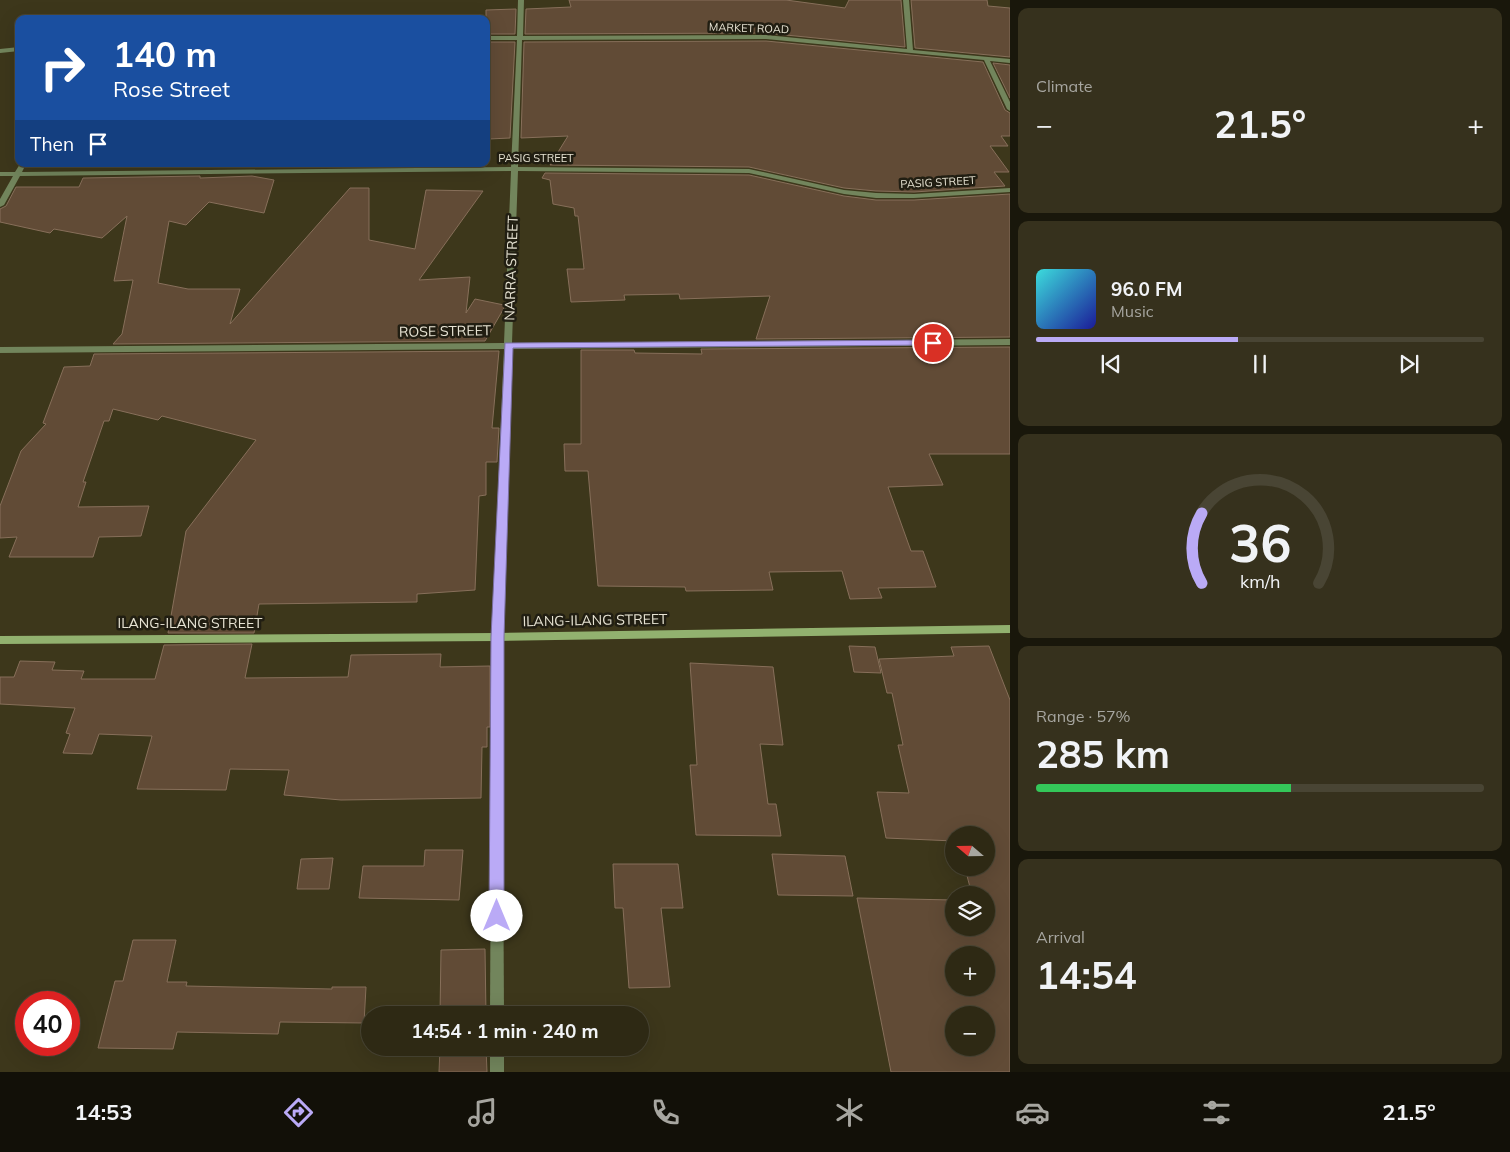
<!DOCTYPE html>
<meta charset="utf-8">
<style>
body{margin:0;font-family:Mulish,sans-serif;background:#36311d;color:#f1f3f6;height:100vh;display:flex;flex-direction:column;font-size:19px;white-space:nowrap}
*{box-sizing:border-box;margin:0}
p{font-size:16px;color:#a7a6a0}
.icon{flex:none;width:28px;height:28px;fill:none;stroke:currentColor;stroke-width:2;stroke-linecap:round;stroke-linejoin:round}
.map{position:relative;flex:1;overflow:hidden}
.panel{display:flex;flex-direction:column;gap:8px;padding:8px;background:#19170b;width:500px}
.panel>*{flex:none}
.banner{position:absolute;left:15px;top:15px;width:475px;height:152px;border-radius:10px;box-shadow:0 5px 20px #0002,0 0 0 1px #494534;background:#1a4fa0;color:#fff;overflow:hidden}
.needle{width:32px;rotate:290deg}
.tools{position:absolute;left:945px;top:826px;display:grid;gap:10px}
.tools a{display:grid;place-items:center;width:50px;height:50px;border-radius:50%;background:#2e2914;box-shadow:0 5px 20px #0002,0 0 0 1px #494534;font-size:25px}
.speed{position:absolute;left:15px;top:991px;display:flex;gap:10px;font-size:25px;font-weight:700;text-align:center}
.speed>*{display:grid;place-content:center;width:65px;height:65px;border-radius:50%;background:#2e2914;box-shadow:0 5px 20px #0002,0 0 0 1px #494534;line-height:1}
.speed .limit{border:8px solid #d22;background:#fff;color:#111}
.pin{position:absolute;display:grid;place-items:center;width:42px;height:42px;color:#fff;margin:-21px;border:2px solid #fff;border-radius:50%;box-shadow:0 1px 5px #0007}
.me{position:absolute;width:55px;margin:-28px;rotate:0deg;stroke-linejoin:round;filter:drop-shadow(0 0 4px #0008)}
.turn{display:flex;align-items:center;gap:18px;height:105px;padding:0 15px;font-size:22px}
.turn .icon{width:65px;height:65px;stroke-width:2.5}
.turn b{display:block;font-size:35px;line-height:42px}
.then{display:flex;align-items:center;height:48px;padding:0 15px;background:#0003;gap:10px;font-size:19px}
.big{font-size:38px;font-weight:700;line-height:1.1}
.panel .widget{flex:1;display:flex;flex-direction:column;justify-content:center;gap:8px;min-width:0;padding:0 18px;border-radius:10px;background:#36311d}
.panel .dial{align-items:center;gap:0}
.dial svg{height:130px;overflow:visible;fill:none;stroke:#494534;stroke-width:7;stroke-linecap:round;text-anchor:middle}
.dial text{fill:#f1f3f6;stroke:none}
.song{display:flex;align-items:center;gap:15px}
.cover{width:60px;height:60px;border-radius:8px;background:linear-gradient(135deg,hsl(180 70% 55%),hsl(240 70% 35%))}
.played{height:5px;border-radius:2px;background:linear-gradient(90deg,#baaaf6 45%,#494534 45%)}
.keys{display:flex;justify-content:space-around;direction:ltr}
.heat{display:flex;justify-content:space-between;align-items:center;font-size:28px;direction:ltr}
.charge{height:8px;border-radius:4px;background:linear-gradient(90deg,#34c759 57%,#494534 0)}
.trip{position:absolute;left:361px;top:1006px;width:288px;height:50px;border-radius:25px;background:#2e2914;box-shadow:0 5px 20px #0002,0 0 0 1px #494534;font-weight:700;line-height:50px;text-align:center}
.tab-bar{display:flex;height:80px;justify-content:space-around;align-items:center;background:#121008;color:#a7a6a0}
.tab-bar .icon{width:35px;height:35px}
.tab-bar .on{color:#baaaf6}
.tab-bar b{font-size:22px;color:#f1f3f6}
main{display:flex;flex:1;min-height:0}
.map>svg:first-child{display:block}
</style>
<main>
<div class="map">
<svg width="1010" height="1072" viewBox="0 0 1010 1072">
<rect width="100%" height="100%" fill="#3d371b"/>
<g fill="#614b36" stroke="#876f5a" fill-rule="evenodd">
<path d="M569 0H786L845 8 849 0H901L905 47 766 33 525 34 526 9 571 7Z"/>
<path d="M911 0H987L988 6 1010 8V57L915 48Z"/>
<path d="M516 9 515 34H486V10Z"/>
<path d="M766 41 983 62 1005 110 1010 113V136H1001L1008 146H990L1009 172H994L1005 186 914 192 876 191 844 188 749 167 550 165 568 136 521 138 524 42Z"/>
<path d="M486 42H515L510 138 489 139 486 121Z"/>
<path d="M993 63 1010 65V98Z"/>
<path d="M545 173 749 175 844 196 876 200H914L1010 194V337L756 339 770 296 680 299 679 294 624 295 625 300 571 302 567 269H584L578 216H575L574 208 553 204 550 180 542 178Z"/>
<path d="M200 176V178L252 176 274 180 264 213 209 202 186 225 169 221 158 283 188 289H240L230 324 350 188H369V240L415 249 426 190 483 191 419 280 470 277 466 313 475 299 504 305V308L485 341 113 344 122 334 133 280 114 281 127 216 102 238 54 229 50 233 0 222V209L6 206 16 187H79L83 178Z"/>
<path d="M1010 347V454H929L943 485 888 487 911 551H923L936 587 878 588 882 598 850 599 842 571 769 572 773 590 686 591 685 587 598 586 588 471H565L564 444H581V350H634L635 353 702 354 701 349Z"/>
<path d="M499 351 492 428H499L497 462H486V495L479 496 475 590 417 594V602L259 604 254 633H168L186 531 256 440 162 416 158 420 113 409 109 421H104L83 482H86L78 507 149 506 141 536 99 537 93 557H9L17 537 0 538V506L21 451 46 424 43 423 64 367 90 366 94 354Z"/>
<path d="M252 644 245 678 348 677 351 655 441 654 440 667 490 666V727H487V747H482L481 798 341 800 284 795 289 770 230 769 226 790 137 789 152 736 99 734 92 754 63 753 70 734 66 733 75 708 0 704V677H14L20 661 55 662 52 670 84 671 81 679H155L164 645Z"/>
<path d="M849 646 875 647 881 673 854 672Z"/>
<path d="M989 646 1010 700V1072H891L857 898 954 900V928H986V895H972L965 868H986V835H954V841L886 838 877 792 909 793 898 745H903L892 693H887L879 659 954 656 951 647ZM954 955H986V988H954ZM954 1015H986V1048H954Z"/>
<path d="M690 663 773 667 783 745 760 744 768 804H776L781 836 696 835 690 765H697Z"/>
<path d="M425 850H463L459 900 359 898 363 866H424Z"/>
<path d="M772 854 845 856 853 896 778 895Z"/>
<path d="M333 858 329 889H297L301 859Z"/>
<path d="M613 864H678L683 908H661L670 987 629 988 623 908H615Z"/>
<path d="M133 940H176L167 982H187L186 986 332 989V987H366L364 1023 280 1022 278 1034 177 1032 173 1049 98 1048 115 981H123Z"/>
<path d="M485 949 486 1015H440L441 950Z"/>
<path d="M440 1048H486L487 1072H439Z"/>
</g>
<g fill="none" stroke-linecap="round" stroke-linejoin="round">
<g fill="#72855c" fill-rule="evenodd">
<path d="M518 0H524L523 36 766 35 907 49 903 0H909L913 50 1010 59V63L990 61 1010 102V111L1007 109 984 60 766 39 522 40 518 167 749 169 844 190 876 193 914 194 1010 188V192L914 198H876L844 194 749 173 518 171 512 343 1010 339V345L512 349 502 637 501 640 497 641 493 640 492 637 504 349 0 353V347L504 343 511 171 20 176 4 205 0 207V199L13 176H0V172H15L20 164H26L22 172 511 167 517 40H486V36H517Z"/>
<path d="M19 47V51L0 53V49Z"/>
</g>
<g fill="#72855c" fill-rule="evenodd">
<path d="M497 633 501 634 502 637 504 1015H490L492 637 493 634Z"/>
<rect x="490" y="1048" width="14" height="24"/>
</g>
<path fill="#92b16f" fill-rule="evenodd" d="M1010 625V633L497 641 0 644V636L497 633Z"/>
</g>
<path fill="#baaaf6" stroke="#796ea0" d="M933 340 938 343 936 345 513 348 504 637V916L502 921 497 923 492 921 489 916 491 637 505 343Z"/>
<g text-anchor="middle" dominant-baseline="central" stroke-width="5" stroke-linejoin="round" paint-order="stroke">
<g font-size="11" fill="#e7e3d3" stroke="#211e12">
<text transform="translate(749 28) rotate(2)">MARKET ROAD</text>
<text x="536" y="158">PASIG STREET</text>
<text transform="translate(938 182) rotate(-3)">PASIG STREET</text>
</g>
<g font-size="14" fill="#e7e3d3" stroke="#211e12">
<text transform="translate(511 268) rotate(-88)">NARRA STREET</text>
<text transform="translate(445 331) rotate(-1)">ROSE STREET</text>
<text transform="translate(595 620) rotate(-1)">ILANG-ILANG STREET</text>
<text x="190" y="623">ILANG-ILANG STREET</text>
</g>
</g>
</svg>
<div class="tools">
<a><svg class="needle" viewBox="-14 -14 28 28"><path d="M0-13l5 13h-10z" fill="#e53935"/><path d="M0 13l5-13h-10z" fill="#a7a6a0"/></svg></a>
<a><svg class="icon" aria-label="layers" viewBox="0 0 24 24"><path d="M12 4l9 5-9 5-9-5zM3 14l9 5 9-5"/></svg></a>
<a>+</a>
<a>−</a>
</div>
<div class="speed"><div class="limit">40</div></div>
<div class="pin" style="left:933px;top:343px;background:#d93025"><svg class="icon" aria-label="arrive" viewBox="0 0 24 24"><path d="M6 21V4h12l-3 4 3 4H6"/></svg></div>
<svg class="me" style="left:497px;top:916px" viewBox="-20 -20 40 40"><circle r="19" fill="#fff"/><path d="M0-13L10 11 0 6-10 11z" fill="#baaaf6"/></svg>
<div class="trip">14:54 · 1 min · 240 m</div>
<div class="banner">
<div class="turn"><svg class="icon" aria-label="right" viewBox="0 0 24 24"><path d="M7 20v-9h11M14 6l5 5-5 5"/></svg><div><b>140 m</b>Rose Street</div></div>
<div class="then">Then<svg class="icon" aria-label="arrive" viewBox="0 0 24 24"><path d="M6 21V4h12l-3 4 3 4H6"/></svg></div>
</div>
</div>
<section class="panel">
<div class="widget"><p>Climate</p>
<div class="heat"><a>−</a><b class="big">21.5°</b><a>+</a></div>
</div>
<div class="widget">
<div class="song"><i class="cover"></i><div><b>96.0 FM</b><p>Music</p></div></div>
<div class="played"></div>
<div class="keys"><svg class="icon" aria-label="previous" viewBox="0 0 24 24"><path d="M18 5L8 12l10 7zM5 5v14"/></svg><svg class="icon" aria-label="pause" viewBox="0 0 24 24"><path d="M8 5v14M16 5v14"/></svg><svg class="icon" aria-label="next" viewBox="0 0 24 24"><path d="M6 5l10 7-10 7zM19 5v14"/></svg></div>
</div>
<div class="widget dial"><svg viewBox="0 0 100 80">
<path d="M14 69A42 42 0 1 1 86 69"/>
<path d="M14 69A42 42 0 0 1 14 26" stroke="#baaaf6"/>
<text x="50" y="56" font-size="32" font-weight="700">36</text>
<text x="50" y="72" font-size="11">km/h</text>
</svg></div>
<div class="widget"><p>Range · 57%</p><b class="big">285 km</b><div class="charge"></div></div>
<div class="widget"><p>Arrival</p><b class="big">14:54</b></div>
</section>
</main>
<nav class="tab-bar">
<b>14:53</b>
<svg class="icon on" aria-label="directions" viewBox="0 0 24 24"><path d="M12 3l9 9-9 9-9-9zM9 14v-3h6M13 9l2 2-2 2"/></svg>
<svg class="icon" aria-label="music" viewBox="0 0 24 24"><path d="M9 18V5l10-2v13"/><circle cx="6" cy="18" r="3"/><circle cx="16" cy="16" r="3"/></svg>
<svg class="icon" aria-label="phone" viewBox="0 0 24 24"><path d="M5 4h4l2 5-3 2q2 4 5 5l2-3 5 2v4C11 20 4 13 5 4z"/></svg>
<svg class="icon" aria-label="climate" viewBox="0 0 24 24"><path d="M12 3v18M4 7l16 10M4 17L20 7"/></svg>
<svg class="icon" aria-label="car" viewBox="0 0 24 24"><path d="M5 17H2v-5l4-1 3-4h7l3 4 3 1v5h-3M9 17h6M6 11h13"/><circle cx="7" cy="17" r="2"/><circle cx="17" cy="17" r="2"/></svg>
<svg class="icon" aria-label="filters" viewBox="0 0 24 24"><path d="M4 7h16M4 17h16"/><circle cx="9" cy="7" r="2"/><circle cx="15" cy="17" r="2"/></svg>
<b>21.5°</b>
</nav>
